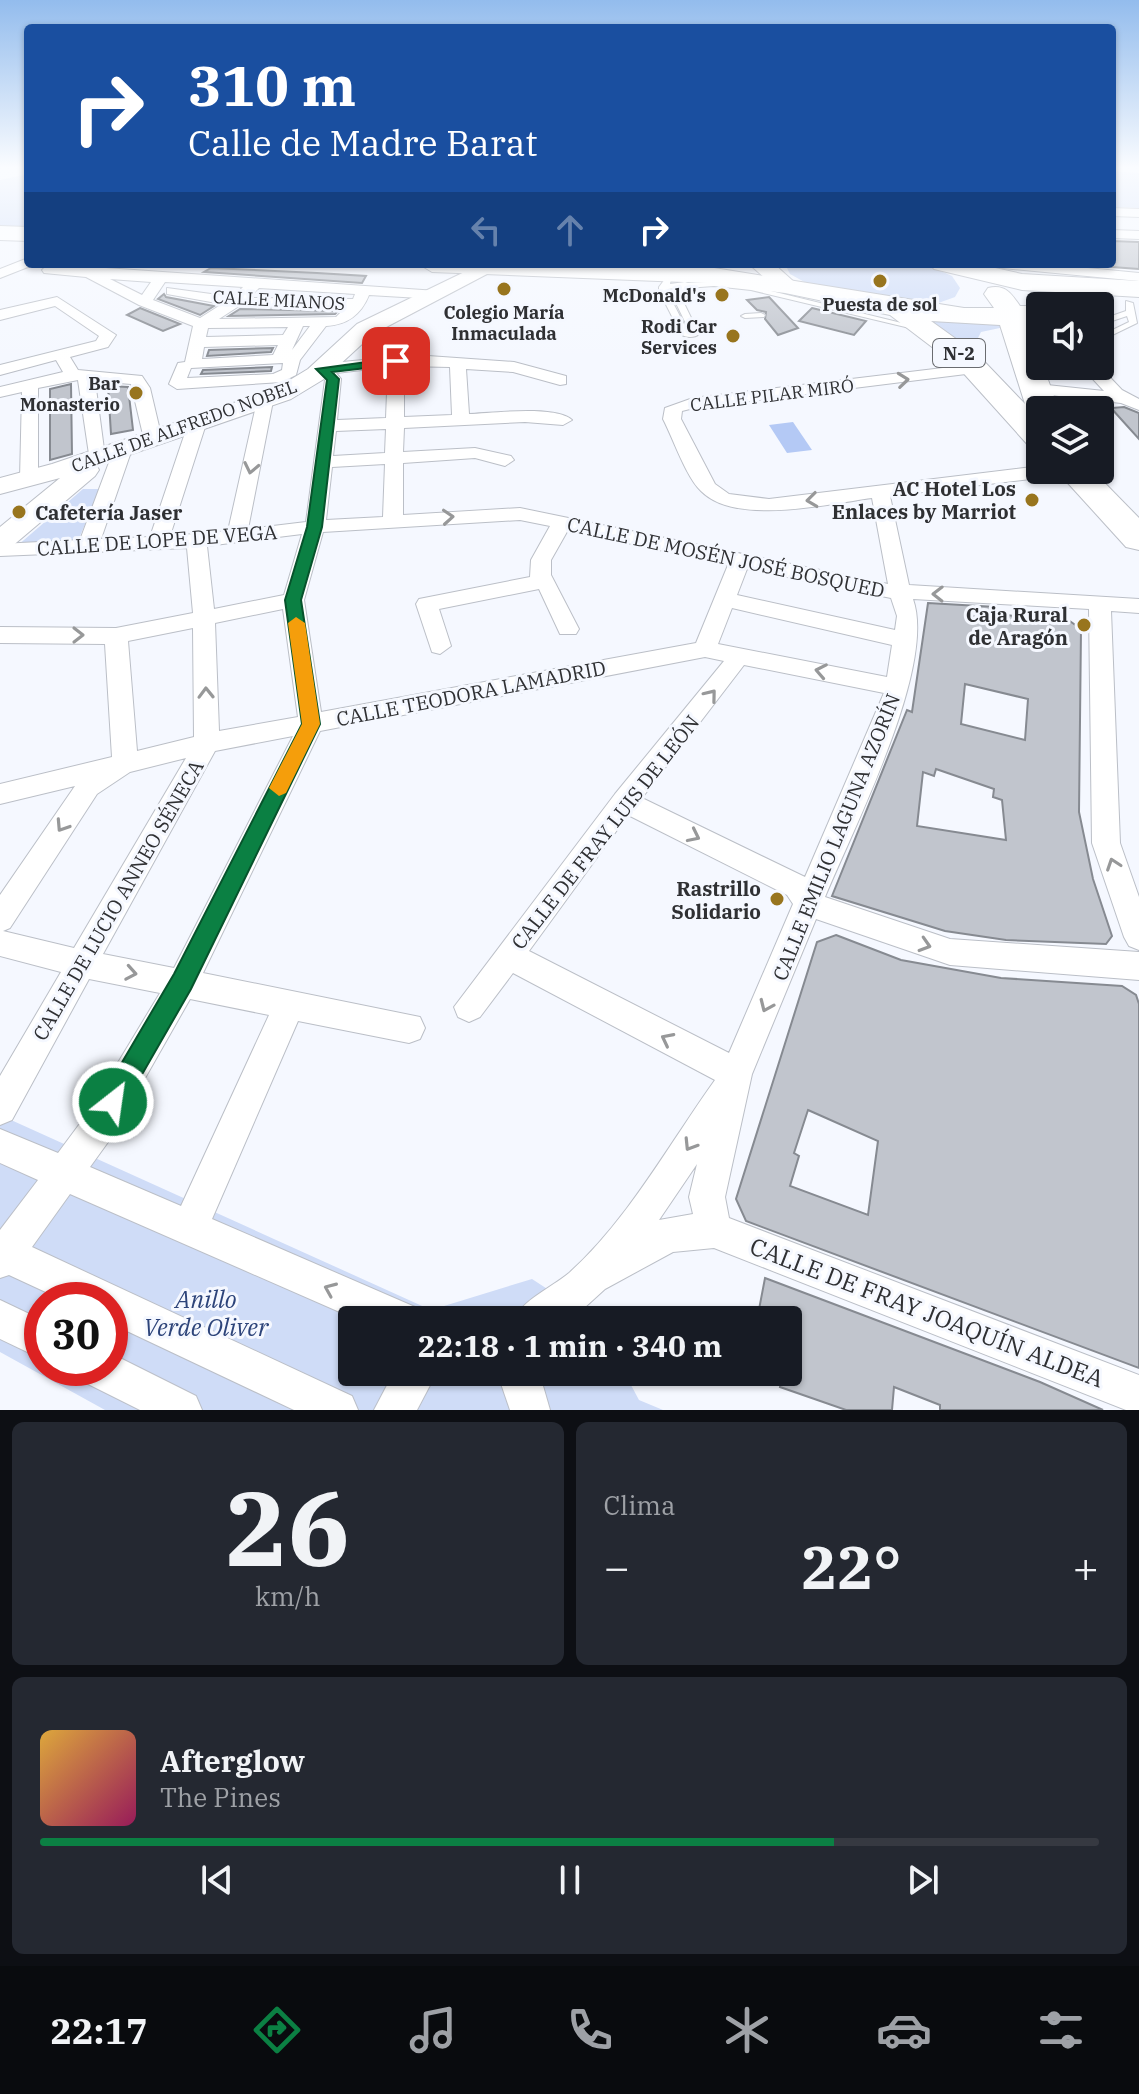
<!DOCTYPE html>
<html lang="es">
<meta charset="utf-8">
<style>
body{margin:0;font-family:"IBM Plex Serif",serif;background:#242831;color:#f1f3f6;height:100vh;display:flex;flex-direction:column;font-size:30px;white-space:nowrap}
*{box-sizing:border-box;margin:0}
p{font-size:26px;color:#9ea1a6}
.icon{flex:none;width:44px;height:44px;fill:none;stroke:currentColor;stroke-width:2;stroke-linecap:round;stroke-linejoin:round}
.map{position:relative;height:1410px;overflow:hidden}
.sheet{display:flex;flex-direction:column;gap:12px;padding:12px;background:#0d0f14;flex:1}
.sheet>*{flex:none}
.top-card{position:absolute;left:24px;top:24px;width:1092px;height:244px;border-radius:8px;box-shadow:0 2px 6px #0004;background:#1a4fa0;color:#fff;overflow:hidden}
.buttons{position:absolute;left:1026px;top:292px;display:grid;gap:16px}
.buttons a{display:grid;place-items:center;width:88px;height:88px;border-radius:8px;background:#171b24;box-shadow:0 2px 6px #0004;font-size:40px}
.speed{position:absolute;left:24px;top:1282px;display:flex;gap:16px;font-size:40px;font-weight:700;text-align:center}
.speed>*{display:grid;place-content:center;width:104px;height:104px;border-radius:50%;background:#171b24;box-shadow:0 2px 6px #0004;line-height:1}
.speed .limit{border:12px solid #d22;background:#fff;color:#111}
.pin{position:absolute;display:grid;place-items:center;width:68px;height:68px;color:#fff;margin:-34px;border-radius:16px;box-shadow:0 4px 12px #0006}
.me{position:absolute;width:88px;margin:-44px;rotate:30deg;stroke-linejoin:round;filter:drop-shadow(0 0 6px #0008)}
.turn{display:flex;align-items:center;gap:28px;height:168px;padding:0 32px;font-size:36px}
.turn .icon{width:104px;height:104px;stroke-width:2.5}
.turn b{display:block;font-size:56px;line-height:68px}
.lanes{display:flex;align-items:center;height:76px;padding:0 32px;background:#0003;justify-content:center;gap:40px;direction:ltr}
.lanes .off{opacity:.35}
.big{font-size:60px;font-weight:700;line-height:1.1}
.sheet .card{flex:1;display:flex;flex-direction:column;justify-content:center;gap:12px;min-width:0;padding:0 28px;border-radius:12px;background:#242831}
.sheet .dial{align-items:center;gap:0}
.dial b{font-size:104px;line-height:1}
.song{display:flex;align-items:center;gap:24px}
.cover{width:96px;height:96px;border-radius:12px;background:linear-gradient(135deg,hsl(40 70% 55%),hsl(330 70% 35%))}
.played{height:8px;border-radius:4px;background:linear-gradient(90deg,#0b8043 75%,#363941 75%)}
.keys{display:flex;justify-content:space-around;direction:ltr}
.heat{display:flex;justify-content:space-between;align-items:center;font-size:44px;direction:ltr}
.sheet .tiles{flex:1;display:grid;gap:12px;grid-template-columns:1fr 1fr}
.card:last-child{grid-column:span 2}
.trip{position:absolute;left:338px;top:1306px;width:464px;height:80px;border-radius:8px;background:#171b24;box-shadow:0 2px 6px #0004;font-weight:700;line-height:80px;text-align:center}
.tabs{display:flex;height:128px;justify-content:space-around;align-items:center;background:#090b0e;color:#9ea1a6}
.tabs .icon{width:56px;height:56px}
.tabs .current{color:#0b8043}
.tabs b{font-size:36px;color:#f1f3f6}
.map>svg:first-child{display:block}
</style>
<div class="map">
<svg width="1139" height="1410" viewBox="0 0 1139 1410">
<rect width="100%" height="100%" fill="#f5f8ff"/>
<g fill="#cfdcf7" fill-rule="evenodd">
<path d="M1112 171 1139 173V208L1112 207Z"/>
<path d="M28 174V229L0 228V180Z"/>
<path d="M785 264H925L952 276 960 288 955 297 930 306 808 284 790 274Z"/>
<path d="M930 321 1001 325 1000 328 981 332 971 352Z"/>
<path d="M83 489H100L77 543 17 546Z"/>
<path d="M0 1115 431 1310 532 1279 595 1320H352V1372H624L639 1400 663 1410H105L0 1352ZM42 1300H110V1368H42Z"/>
</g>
<path fill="#b4c9f5" d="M793 422 812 450 787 453 769 425Z"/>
<g fill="#c1c5cd" stroke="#868a91" stroke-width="2" fill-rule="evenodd">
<path d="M1112 241 1139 242V269L1112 267Z"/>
<path d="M211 268 317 273 366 276 362 283 204 272Z"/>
<path d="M164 294 166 297 214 306 200 315 158 299Z"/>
<path d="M769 297 798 328 778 335 765 319 766 312 757 310 747 300Z"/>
<path d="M140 308 180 324 163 331 127 315Z"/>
<path d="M812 308 866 321 854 335 799 321Z"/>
<path d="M240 309 338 311 335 314 229 316Z"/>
<path d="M273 348 271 352 207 356 209 350Z"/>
<path d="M272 367 271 371 201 374 203 370Z"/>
<path d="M71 384 72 454 50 460V389Z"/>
<path d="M108 386 128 387 133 430 111 434Z"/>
<path d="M1124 407 1139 413V439L1111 408Z"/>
<path d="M928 603 996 607 999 614 1058 622 1057 612 1081 629 1079 812 1093 879 1112 936 1106 944 1006 940 945 931 832 896 907 710 912 712ZM965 684 1028 699 1025 740 961 724ZM936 769 994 789 993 797 1002 800 1006 840 917 826 923 772 934 776Z"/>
<path d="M836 935 901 960 1001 978 1122 986 1136 995 1139 1004V1368L746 1221 736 1199 817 942ZM808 1110 878 1141 868 1215 790 1186 799 1156 794 1153Z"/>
<path d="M765 1278 1040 1382 1103 1410H940V1405L894 1387 892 1410H846L780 1387 783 1372H788V1320H757Z"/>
</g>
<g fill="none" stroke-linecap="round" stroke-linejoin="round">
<defs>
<g id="lane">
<path d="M665 279H671L670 284 685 282 688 283 714 282 751 286 922 328 918 330 751 290 714 286 686 288 680 295 699 334C695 338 685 338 681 334L659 291V287ZM678 288 672 295 690 332H688L667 291 668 289Z"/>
<path d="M1126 301 1133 303 1137 323 1100 341V336L1129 322 1127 316 1100 325V320L1126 311Z"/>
<path d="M761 313 765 315 764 317 745 318 741 316 745 314Z"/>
</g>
<g id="street">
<path d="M1112 208 1139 209V217L1112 216Z"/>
<path d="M1112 230 1139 231V239L1112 238Z"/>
<path d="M28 258V264L33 265 0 278V269Z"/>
<path d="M48 264 437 291 444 295 437 299 369 295C361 315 347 325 326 326L300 360 296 375 282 382 177 389 169 384 178 363 185 362 193 326 139 305 86 277 44 273 42 270ZM110 279 151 282 142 295ZM165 282 243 287 233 297 167 288V294L222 304 200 318 153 300ZM259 288 355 294 353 299 249 298ZM239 306 345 308 336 317 219 319ZM303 326H310L292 350ZM288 327 283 335 206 337 208 328ZM278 345 273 355 202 359 204 347ZM283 363 282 370 273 374 187 378 191 368Z"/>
<path d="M995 264H1046L1139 273V281L1002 268Z"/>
<path d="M57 297 116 335 108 347 70 357 78 370 142 376 150 388 162 439 153 444 144 439 131 384 95 381 105 457 102 461H90L78 380 38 388V479L29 485 20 479 22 392 0 397V387L63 372 56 360 0 375V365L96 341 99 336 55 306 0 320V310Z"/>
<path d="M414 355 514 362 566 376V384L560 385 513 372 466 369 469 414C492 413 556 405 572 420L563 425 525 422 404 428 403 452 475 448 511 456 514 460 505 466 475 458 403 463V515L520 508 888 584 872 498C828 504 735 526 701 491 686 477 673 438 663 419L665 408 693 398 976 364 984 369 982 372 694 408 682 411 681 419 715 484 729 494 769 499 1040 466V470H1065L1056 476 890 496 909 585 1139 599V613L1111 611 1120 843 1139 897V950L1129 946 1124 937 1092 843 1089 609 913 599C937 666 853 829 825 897L950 939 1139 952V980L950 965 816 919 752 1074 725 1197 729 1218 1139 1375V1410H1126L714 1248 673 1252 605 1289 571 1320H514C522 1300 551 1288 569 1273 628 1220 669 1144 715 1080L513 973 480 1017 469 1022 458 1017 454 1007 615 794 724 661 705 657 320 731 203 973 420 1017 425 1028 420 1039 409 1043 298 1021 212 1219 415 1307 421 1320H358L70 1194 32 1247 352 1396 358 1410H294L110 1323V1300H63L9 1275 0 1278V1230L38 1180 0 1163V1129L58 1153 87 1114 160 993 89 979 12 1120 0 1125V1076L61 972 0 956V895L75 786 0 804V784L112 757 105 644 0 643V627L116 628 193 613 187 548 0 556V544L80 540 114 449 123 444 132 449 101 539 150 537 188 424 197 419 206 424 170 536 228 531 257 401 265 396 273 401 248 529 306 522 325 380 314 369 322 364ZM404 366 450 367 452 415 404 417ZM388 367 386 418 337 420 341 379 336 373ZM386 429 385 453 333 456 336 431ZM385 464 383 517 326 520 332 467ZM520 520 550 526 531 560 530 577 419 599 416 604 432 652 440 654 451 646 439 609 539 589 560 634H576L579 629 551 575V560L568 530 728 565 696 643 321 712 304 600 323 532ZM302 534 284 595 214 609 207 546ZM747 569 891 598 897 616 895 630 737 595ZM732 608 892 645 887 677 718 644ZM283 609 298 717 219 731 215 623ZM193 628 194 737 137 751 128 641ZM744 665 884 693 805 877 642 798ZM293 736 174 968 103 954 215 751ZM186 758 74 948 3 931 10 928 97 794 130 772ZM628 815 787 895 793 904 729 1053 529 951ZM190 999 269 1015 181 1206 90 1167 111 1138ZM697 1164 689 1197 693 1214 659 1220Z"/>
<path d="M1060 366 1102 369 1122 390 1139 399V410L1121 403 1041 394 1039 390 1047 385 1104 391 1090 376Z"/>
<path d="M0 1300 42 1320V1359L0 1339Z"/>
<path d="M110 1353 196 1396 202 1410H140L84 1382 78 1368H110Z"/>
<path d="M394 1372H437L417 1410H374Z"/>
<path d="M497 1372H539L550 1410H510Z"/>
</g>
<path id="secondary" d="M481 264H506L373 334 324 379 291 399 97 466 99 470 95 476 10 548 0 551V527L60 478 0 494V478L52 464 275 389 308 369 357 324Z"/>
<path id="primary" d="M749 264H774L793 281 790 286H774Z"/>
<g id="highway">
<path d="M0 226 28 227V241L0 240Z"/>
<path d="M419 264 708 267 964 308H994L984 294 988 288C1005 284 1011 293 1020 306H1049H1040V320L1027 322 1059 410H1040V448L1028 445 957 366 890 315 785 293 708 283 432 272ZM931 321 1000 325 1025 404 977 354Z"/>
<path d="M930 264H977L1022 274 1139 281V297L1022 290 934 269Z"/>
<path d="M1056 470H1092L1139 518V550L1126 547Z"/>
</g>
</defs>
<use href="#lane" stroke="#bbbfc7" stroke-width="2"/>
<use href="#street" stroke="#bbbfc7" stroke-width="2"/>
<use href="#secondary" stroke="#bbbfc7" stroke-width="2"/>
<use href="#primary" stroke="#bbbfc7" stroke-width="2"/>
<use href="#highway" stroke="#bbbfc7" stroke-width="2"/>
<use href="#lane" fill="#fff" fill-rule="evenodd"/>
<use href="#street" fill="#fff" fill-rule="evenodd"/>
<use href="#secondary" fill="#fff" fill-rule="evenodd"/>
<use href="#primary" fill="#fff" fill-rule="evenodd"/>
<use href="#highway" fill="#fff" fill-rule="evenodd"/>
</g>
<defs><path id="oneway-chevron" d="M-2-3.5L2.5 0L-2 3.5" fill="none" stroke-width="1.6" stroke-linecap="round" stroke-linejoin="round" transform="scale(2)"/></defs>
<g stroke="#979899">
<use href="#oneway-chevron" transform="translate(903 380) rotate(-6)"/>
<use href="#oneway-chevron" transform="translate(251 468) rotate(102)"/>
<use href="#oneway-chevron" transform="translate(812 500) rotate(173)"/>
<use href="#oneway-chevron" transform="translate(448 517) rotate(-4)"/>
<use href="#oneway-chevron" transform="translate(938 594) rotate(-179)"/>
<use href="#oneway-chevron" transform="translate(78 635)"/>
<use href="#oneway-chevron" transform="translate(821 671) rotate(-169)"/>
<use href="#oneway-chevron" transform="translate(206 693) rotate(-91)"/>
<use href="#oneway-chevron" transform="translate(711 695) rotate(-51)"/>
<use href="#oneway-chevron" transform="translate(62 826) rotate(123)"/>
<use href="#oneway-chevron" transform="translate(694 836) rotate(26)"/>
<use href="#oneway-chevron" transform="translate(1113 864) rotate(-109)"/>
<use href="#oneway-chevron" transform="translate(925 945) rotate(17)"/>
<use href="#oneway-chevron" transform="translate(131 973) rotate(10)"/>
<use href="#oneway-chevron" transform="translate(766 1006) rotate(114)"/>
<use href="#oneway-chevron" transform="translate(667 1039) rotate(-153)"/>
<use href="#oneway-chevron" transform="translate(690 1145) rotate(122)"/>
<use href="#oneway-chevron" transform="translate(330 1289) rotate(-157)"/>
</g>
<linearGradient id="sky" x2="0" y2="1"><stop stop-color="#93bced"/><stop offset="0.46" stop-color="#fafcff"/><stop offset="1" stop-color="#fafcff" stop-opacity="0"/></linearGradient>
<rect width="1139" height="364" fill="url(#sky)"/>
<path fill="#0b8043" stroke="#07532c" stroke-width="2" d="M396 358 402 361 400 364 332 372 339 379 322 527 301 600 320 724 191 989 121 1111 113 1114 104 1111 100 1102 104 1093 174 974 302 724 285 600 307 527 327 380 316 369Z"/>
<path fill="#f59e0b" d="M296 617 305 623 320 724 286 793 279 796 269 788 302 724 288 623Z"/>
<g fill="#98751e" stroke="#f5f8ff" stroke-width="3">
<circle cx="880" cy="281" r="8"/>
<circle cx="504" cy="289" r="8"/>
<circle cx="722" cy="295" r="8"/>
<circle cx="733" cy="336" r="8"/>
<circle cx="136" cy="393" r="8"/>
<circle cx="1032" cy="500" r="8"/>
<circle cx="19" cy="512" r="8"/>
<circle cx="1084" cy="625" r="8"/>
<circle cx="777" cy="899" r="8"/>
</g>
<g text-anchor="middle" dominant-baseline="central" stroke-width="6" stroke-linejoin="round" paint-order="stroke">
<g font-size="18" font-weight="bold" fill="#2f3033" stroke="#f5f8ff" text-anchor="end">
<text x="706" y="295">McDonald's</text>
<text x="880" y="304" text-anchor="middle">Puesta de sol</text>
<text x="504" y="312" text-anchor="middle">Colegio María<tspan x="504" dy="21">Inmaculada</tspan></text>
<text x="717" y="326">Rodi Car<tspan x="717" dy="21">Services</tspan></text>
<text x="120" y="383">Bar<tspan x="120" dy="21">Monasterio</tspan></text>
</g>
<g font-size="18" fill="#2f3033" stroke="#f5f8ff">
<text transform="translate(279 300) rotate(3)">CALLE MIANOS</text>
<text transform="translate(772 395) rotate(-7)">CALLE PILAR MIRÓ</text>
<text transform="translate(184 426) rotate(-20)">CALLE DE ALFREDO NOBEL</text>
</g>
<rect fill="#f5f8ff" stroke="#6a6c70" stroke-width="2" x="933" y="339" width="52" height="28" rx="6"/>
<g font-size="18" font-weight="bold" fill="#2f3033">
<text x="959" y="353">N-2</text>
</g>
<g font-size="20" font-weight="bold" fill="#2f3033" stroke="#f5f8ff" text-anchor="end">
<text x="1016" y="488">AC Hotel Los<tspan x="1016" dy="23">Enlaces by Marriot</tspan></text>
<text x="35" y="512" text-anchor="start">Cafetería Jaser</text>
<text x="1068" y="614">Caja Rural<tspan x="1068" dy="23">de Aragón</tspan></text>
<text x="761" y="888">Rastrillo<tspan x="761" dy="23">Solidario</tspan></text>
</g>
<g font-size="20" fill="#2f3033" stroke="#f5f8ff">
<text transform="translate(157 540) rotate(-4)">CALLE DE LOPE DE VEGA</text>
<text transform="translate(726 557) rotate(12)">CALLE DE MOSÉN JOSÉ BOSQUED</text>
<text transform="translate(471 693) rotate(-11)">CALLE TEODORA LAMADRID</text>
<text transform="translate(605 832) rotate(-52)">CALLE DE FRAY LUIS DE LEÓN</text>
<text transform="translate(836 837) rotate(-68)">CALLE EMILIO LAGUNA AZORÍN</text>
<text transform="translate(118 900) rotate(-60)">CALLE DE LUCIO ANNEO SÉNECA</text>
</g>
<g font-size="24" font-style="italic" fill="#2d447a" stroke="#f5f8ff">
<text x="206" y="1299">Anillo<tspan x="206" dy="28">Verde Oliver</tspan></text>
</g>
<g font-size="24" fill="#2f3033" stroke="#f5f8ff">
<text transform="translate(927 1312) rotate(21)">CALLE DE FRAY JOAQUÍN ALDEA</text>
</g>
</g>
</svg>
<div class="buttons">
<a><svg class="icon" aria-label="sound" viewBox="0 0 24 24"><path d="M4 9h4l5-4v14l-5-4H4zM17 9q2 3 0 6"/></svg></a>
<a><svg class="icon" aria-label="layers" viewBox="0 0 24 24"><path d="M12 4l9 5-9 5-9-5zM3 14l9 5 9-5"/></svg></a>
</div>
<div class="speed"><div class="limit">30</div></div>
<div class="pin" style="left:396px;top:361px;background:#d93025"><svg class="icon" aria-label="arrive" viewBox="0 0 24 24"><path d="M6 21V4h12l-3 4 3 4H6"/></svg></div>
<svg class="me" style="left:113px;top:1102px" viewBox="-20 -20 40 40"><circle r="17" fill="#0b8043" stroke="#fff" stroke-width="3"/><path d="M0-11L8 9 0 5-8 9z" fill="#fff"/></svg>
<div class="trip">22:18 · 1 min · 340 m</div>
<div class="top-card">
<div class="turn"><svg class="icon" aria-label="right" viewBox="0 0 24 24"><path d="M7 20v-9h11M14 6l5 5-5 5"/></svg><div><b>310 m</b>Calle de Madre Barat</div></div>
<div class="lanes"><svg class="icon off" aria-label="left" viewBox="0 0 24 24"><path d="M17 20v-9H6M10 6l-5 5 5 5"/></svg><svg class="icon off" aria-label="ahead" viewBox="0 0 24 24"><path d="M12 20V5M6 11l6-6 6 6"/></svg><svg class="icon" aria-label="right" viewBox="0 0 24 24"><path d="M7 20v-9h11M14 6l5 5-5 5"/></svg></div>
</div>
</div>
<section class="sheet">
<div class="tiles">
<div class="card dial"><b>26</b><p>km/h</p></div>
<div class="card"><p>Clima</p>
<div class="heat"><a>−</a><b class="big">22°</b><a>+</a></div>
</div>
<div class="card">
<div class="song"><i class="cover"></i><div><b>Afterglow</b><p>The Pines</p></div></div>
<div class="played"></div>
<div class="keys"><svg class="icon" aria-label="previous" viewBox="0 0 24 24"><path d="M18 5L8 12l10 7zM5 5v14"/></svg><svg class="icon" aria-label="pause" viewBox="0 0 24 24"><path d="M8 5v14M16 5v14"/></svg><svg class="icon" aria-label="next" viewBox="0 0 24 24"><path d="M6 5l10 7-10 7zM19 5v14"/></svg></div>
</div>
</div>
</section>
<nav class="tabs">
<b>22:17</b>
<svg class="icon current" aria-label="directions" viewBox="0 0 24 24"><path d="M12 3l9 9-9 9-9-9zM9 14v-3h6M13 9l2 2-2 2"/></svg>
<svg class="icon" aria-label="music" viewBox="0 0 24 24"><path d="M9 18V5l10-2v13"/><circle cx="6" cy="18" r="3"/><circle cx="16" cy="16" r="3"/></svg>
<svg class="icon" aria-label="phone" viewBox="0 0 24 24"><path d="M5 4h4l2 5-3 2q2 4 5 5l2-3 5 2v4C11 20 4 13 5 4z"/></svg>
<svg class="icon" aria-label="climate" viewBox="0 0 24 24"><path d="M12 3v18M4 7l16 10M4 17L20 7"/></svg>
<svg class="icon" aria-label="car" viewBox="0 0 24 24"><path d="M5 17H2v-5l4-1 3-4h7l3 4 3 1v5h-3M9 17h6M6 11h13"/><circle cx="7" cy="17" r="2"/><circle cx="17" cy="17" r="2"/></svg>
<svg class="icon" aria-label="filters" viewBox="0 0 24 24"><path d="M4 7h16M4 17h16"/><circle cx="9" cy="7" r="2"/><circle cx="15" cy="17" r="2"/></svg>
</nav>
